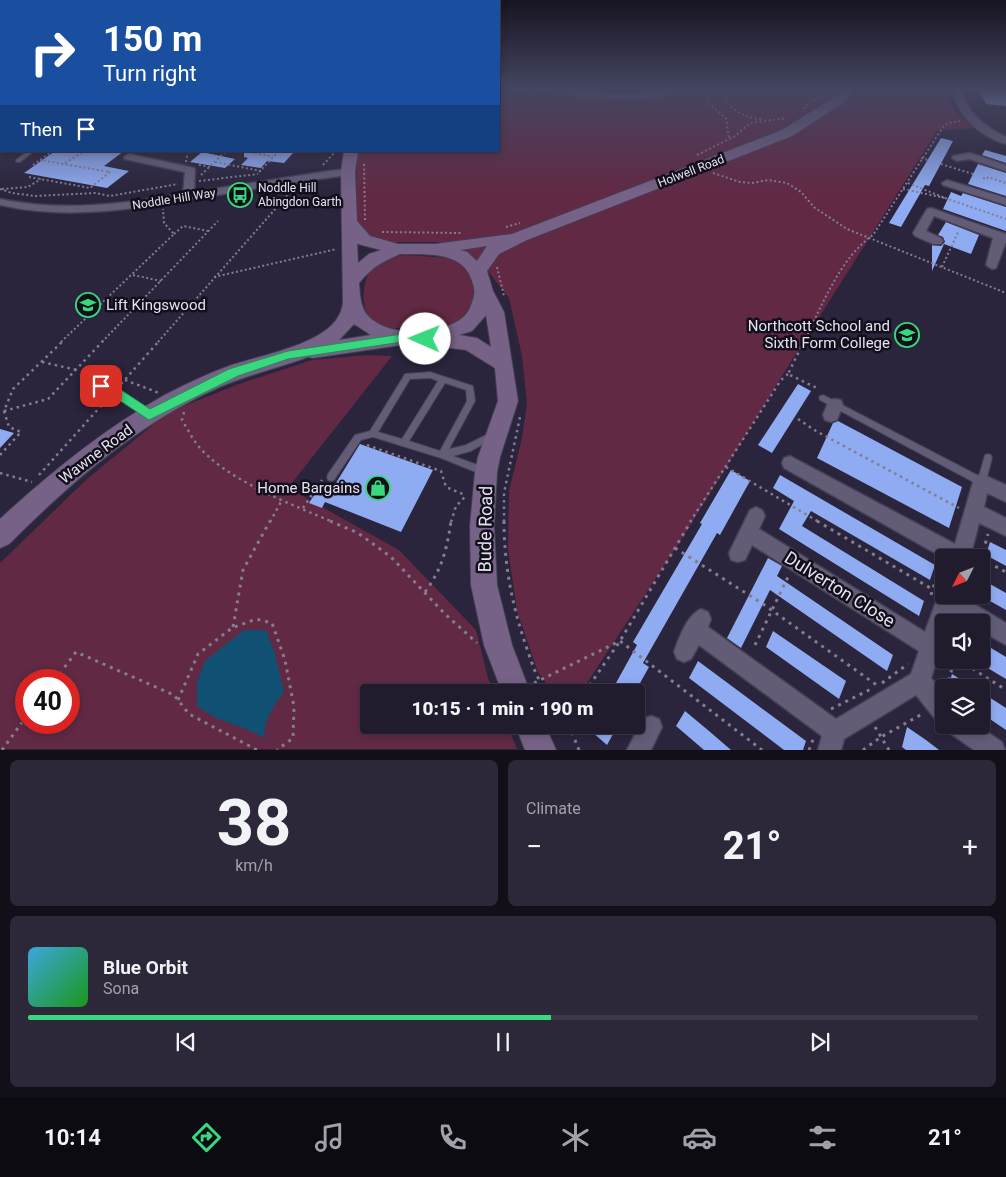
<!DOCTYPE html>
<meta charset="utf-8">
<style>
body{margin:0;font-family:Roboto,sans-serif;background:#2d2839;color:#f1f3f6;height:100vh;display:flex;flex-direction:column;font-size:19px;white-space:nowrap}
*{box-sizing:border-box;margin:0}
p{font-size:16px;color:#a2a1aa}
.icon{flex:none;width:28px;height:28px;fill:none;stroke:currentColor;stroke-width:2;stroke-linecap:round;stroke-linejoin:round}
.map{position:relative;height:750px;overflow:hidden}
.sheet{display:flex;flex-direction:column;gap:10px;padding:10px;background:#120f19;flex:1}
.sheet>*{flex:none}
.top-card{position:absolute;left:0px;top:0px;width:500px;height:152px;box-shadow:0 2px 8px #0003,0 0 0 1px #3d3949;background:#1a4fa0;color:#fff;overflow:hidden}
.needle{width:32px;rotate:228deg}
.tools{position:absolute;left:935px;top:549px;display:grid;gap:10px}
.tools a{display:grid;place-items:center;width:55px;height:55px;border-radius:5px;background:#201b2d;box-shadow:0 2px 8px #0003,0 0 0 1px #3d3949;font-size:25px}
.speed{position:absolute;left:15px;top:669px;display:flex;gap:10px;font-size:25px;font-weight:700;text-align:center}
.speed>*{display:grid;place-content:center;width:65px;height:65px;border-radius:50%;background:#201b2d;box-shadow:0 2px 8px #0003,0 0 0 1px #3d3949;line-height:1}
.speed .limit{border:8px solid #d22;background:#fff;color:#111}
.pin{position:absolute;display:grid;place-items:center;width:42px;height:42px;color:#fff;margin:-21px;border-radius:10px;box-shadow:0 2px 8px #0006}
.me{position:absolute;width:55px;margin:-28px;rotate:271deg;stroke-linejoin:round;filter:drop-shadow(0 0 4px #0008)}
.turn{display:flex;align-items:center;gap:18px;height:105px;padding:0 20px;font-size:22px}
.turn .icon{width:65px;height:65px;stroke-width:2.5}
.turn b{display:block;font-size:35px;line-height:42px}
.then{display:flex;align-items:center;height:48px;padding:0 20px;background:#0003;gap:10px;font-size:19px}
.big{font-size:38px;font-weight:800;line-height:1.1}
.sheet .card{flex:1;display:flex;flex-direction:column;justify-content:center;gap:8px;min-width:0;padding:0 18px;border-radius:8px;background:#2d2839}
.sheet .dial{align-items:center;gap:0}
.dial b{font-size:65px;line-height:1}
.song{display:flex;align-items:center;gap:15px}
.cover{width:60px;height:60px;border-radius:8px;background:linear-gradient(135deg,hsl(200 70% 55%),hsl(120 70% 35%))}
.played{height:5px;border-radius:2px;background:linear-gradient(90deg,#39d87f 55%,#3d3949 55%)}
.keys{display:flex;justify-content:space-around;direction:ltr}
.heat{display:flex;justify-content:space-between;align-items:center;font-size:28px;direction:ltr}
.sheet .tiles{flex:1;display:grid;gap:10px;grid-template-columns:1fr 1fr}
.card:last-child{grid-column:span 2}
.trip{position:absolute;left:360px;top:684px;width:285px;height:50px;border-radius:5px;background:#201b2d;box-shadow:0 2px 8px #0003,0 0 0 1px #3d3949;font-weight:800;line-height:50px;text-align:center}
.tab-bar{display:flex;height:80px;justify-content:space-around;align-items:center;background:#0d0b12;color:#a2a1aa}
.tab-bar .icon{width:35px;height:35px}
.tab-bar .active{color:#39d87f}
.tab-bar b{font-size:22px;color:#f1f3f6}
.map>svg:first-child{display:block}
</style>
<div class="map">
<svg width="1006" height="750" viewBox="0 0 1006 750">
<rect width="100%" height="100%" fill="#2a243c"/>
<g fill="#622944" fill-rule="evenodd">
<path d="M687 88H949C945 106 962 116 973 128L937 131 787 368 685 534 581 692H553L538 672 517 611 508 549 509 491 522 438 527 403 522 356 509 298 488 271 474 257 454 248 439 242H377L357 228 356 151H499V92L528 100 531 95 547 98 553 91C597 99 645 107 687 88Z"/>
<path d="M405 255 451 258 469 271C471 282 478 298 472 308 460 330 430 328 409 328 400 328 387 329 379 324 374 321 368 317 366 311 361 299 364 276 373 267 382 259 394 256 405 255Z"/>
<path d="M366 355 392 356 288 488 399 550 476 630 488 678 494 692H369V725H507L517 749H0V563L87 479 154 424 179 408 236 385 312 360ZM26 680H69V722H26Z"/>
</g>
<path fill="#0f5073" d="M244 630H266L275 654 284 692C273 706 264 720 264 738L251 731 216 718 197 706V682L205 661Z"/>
<g fill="#8fabf1">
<path d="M978 88 1006 91V106L986 104Z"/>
<path d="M941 138 953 141 929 186 925 185 901 227 889 223Z"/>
<path d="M985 150 1006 156V163L982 155Z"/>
<path d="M55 151H124L104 166 129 171 107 188 24 173Z"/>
<path d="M244 151H295L284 163 267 161 261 168 241 165 248 158 244 157Z"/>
<path d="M202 152 235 159 225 168 190 162Z"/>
<path d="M978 164 1006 173V196L968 184Z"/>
<path d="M951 192 961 196 963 193 1006 207V231L943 209Z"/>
<path d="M946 222 979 235 971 254 944 244 932 271V245L941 246 945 242 943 237 938 235Z"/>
<path d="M798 384 811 391 772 453 758 445Z"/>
<path d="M838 421 962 487 949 528 817 458 833 423Z"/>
<path d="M0 429 14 433 0 448Z"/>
<path d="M360 444 433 470 401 532 325 502 322 508 309 503 320 486 331 491Z"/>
<path d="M731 470 750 481 720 535 717 533 643 663 649 667 635 692H611L637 645 633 642 702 524 700 523Z"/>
<path d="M780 475 935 565 930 580 811 511 802 526 924 601 919 616 779 529 794 501 773 488Z"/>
<path d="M990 542 1006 550V566L986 555Z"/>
<path d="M768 558 782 566 777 576 893 655 887 671 770 590 741 648 727 638Z"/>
<path d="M981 579 1006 593V610L981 596Z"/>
<path d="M773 631 846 681 839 699 766 647Z"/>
<path d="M981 642 1006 657V679L981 664Z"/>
<path d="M698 661 806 741 803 750H784L689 678Z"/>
<path d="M952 674 974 688H948Z"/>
<path d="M981 692 1006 708V730L981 713Z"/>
<path d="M685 711 709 731 731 750H704L676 726Z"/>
<path d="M584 725H618L607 745Z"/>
<path d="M907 727 926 740 939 750H906L902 747Z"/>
</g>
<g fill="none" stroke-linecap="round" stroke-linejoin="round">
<defs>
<g id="lane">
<path d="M28 151H34L20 162H16V160Z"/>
<path d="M430 372 473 386 475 401 449 449 466 445 488 434 491 433 494 434 495 436 494 438 471 451 453 456 486 468 487 471 486 474 483 475 441 458 373 437 361 440 334 480 331 481 328 480 327 477 328 474 355 435 370 431 405 374ZM430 378 438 381 402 439 378 432 410 379ZM445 383 466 390 467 401 440 451 409 441Z"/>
<path d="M87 379 117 389 150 412 151 414 150 416 147 417 144 416 111 393 84 384 83 382 84 380Z"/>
<path d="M823 395 979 476 985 455 988 454 991 455 992 458 985 485 982 486 979 485 820 400 819 398 820 396Z"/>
</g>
<g id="street">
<path d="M543 88C572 88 600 95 629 94 647 94 666 87 683 88 658 109 574 97 544 90Z"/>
<path d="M954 88H962C966 113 984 126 1006 137V144C981 137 954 114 954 88Z"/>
<rect x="0" y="124" width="1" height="6"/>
<path d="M970 153 1006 165V171L969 159 957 161 952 158 953 156Z"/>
<path d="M129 154 194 168 195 170 194 192 329 171 348 169 353 172 348 175C302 181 257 188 212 196 141 208 71 221 0 205V199C62 212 121 204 183 194L185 172 125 159 124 157Z"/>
<path d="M947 180 1006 198V205L943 185 942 183Z"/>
<path d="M931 208 1006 234V242L996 268 992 269 986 265 993 238 934 216 926 231 941 238 943 241 941 244H933L915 236 913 233 927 209Z"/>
<path d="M835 399 841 400 843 405 837 420 831 422 825 420 823 415 829 400Z"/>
<path d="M790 456 955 544 973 482 976 476 982 474 1006 485V502L987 493 984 507 1006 518V536L979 523 970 558H944L784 468 782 463 784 458Z"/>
<path d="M756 507 762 510 765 516 759 529 925 632 941 588 944 587V595H959L1006 623V645L981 631V622H967L952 613 949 622H944V638L931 678 944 694V723L936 720 916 695 844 739 841 750H818L822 736 699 645 691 659 684 662 677 659 674 652C679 638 687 615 701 609L708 612 711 619 708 627 836 719 911 674 919 651 752 545 745 560 738 562 731 560 729 553 750 510Z"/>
<path d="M651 716 659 719 662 727 651 750H627L643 719Z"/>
<path d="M947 725H977L1002 742 1005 750H974L950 733Z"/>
</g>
<g id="secondary">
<path d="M845 88H857L843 103 792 136 527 240 499 254 487 271 493 291 504 312 518 401 500 457 497 472 494 526 497 585 512 645 530 692H502L484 645 471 585 470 526 475 472 478 457 498 401 495 368 466 350 428 345H401L313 358 308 357C276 369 242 376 211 391 134 427 68 485 9 544L0 548V519C50 473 104 429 163 396 184 385 207 374 229 366 257 356 323 345 338 317 341 313 342 308 343 303L341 172 344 151H358L355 172 357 221 370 236 398 244H435L512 234 782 130 835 97ZM357 243 358 244 381 250 369 254 358 263ZM487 246 477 261 467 252 460 250ZM400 254C425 254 464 251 472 281 474 287 475 290 474 296 471 306 469 315 458 321 435 335 388 337 368 316 360 307 360 294 359 283 371 268 383 261 400 254ZM486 315 491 347 477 338 459 335 472 331ZM354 324 371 335 339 340Z"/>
<path d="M515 725H545L556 750H525Z"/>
</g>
</defs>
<use href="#lane" stroke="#453f54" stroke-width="2"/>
<use href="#street" stroke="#453f54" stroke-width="3"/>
<use href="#secondary" stroke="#453f54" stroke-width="2"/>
<g stroke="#827d91" stroke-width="2" stroke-dasharray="2 2.5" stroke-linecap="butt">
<path d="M710 88 705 92 709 104 726 118 729 138"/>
<path d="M728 88 723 95C730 112 746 117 763 120"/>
<path d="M705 92 724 93"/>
<path d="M983 94 1006 97"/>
<path d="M527 99 533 89 528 88"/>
<path d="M804 109 806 105 834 88"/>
<path d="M246 151 273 157"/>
<path d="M213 153 214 151"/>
<path d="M697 155 735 136 750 123 787 118"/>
<path d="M921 158 928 160"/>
<path d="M186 162 188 151"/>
<path d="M215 162 261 171"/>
<path d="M65 163 85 151"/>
<path d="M364 164 365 221"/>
<path d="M941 164 973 174"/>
<path d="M33 165 53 151"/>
<path d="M199 165 210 167"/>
<path d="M323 165 336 151"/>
<path d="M259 172 279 151"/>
<path d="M713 173 740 182 752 183 768 180 787 183 801 192 815 208 847 229 1006 293"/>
<path d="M201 175 226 151"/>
<path d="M29 177 90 188 110 172 40 160"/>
<path d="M983 178 987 179 988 177 1006 183"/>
<path d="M199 181 258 174"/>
<path d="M0 189 12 193 35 196 95 193 110 196 178 184"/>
<path d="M2 189 28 187 41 179"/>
<path d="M903 189 945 198 908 183"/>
<path d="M945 198 1006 219"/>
<path d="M506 227 520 223"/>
<path d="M382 232 461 233"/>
<path d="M174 234 183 226 208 231"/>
<path d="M497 267 504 296"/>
<path d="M942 267 959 230"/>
<path d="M133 275 161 281"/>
<path d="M214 277 337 249"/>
<path d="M61 342 174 234 164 223 163 209"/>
<path d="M102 342 218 221"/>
<path d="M158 342 293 189"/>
<path d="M804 342C821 307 840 258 873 235L943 127 948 123 960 121"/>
</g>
<g stroke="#827d91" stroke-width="2.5" stroke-dasharray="2.5 4" stroke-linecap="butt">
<path d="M804 341 788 374 819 389"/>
<path d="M42 362 77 370"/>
<path d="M125 380 159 393"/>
<path d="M121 384 159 341"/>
<path d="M4 411 48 399 103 341"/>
<path d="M184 412 182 420C187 428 191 436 196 443 223 479 293 505 333 522"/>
<path d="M798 419 816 431 959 508"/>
<path d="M367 445 441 471 446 487 465 495"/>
<path d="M0 455 21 432 9 427 4 411 13 389 63 341"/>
<path d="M726 467 819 522"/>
<path d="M0 473 32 482"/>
<path d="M39 475 109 397"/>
<path d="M303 508 322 480"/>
<path d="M270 522 282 500"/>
<path d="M451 522 456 506 467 495"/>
<path d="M504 522V493L520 417"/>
<path d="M690 522 781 380 788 374"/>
</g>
<g stroke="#827d91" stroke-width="3" stroke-dasharray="3 5" stroke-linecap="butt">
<path d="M330 521 358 533 391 557 445 614 477 643"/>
<path d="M504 521C504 564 512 605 526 646 532 663 536 678 547 692"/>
<path d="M817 521 932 589"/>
<path d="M675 548 763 604 878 686"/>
<path d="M981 559 988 534"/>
<path d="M981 559 1006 572"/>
<path d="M425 592C442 569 447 549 451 521"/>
<path d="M931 595 941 562"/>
<path d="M233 627 243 570 270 521"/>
<path d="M755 645 788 577"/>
<path d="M959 660 1006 690"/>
<path d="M55 680 76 652 174 695 189 714 257 750"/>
<path d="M534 683 620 641 762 750"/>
<path d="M882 683 908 664"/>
<path d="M947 688 954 660"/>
<path d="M585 692 620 641 691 521"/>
<path d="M178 700 198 654 232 628 256 619 272 623 285 660 294 707 293 738 277 750"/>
<path d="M831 709 873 688"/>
<path d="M569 725 579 750"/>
<path d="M875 727 889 750"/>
<path d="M2 750 26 717"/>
<path d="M809 750 814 737"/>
<path d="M863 750 881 737 924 713"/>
</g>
<use href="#lane" fill="#625c77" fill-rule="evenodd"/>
<use href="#street" fill="#625c77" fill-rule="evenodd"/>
<use href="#secondary" fill="#766286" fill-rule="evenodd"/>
</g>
<linearGradient id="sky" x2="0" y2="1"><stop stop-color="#171421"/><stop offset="0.46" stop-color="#444561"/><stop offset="1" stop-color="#444561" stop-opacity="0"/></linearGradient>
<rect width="1006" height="193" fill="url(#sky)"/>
<path fill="#39d87f" stroke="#258c53" d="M402 334 425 335 430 339 425 343 402 342 288 359 238 376 149 420 110 394 97 390 95 386 101 382 118 388 150 409 229 369 288 351Z"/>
<defs>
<symbol id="bus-ring" viewBox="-11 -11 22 22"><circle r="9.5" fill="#120f1a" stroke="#39d87f" stroke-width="1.5"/><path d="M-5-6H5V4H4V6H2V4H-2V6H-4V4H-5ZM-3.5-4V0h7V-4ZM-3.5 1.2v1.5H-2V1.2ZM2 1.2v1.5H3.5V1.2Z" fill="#39d87f"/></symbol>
<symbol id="school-ring" viewBox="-11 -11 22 22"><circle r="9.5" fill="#120f1a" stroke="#39d87f" stroke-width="1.5"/><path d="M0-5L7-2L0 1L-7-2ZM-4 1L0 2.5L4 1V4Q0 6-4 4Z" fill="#39d87f"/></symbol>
<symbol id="shop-ring" viewBox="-11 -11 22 22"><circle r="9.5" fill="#120f1a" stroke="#39d87f" stroke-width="1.5"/><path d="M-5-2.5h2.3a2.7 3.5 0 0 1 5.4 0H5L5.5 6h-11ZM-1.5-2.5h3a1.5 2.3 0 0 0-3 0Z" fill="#39d87f"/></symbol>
</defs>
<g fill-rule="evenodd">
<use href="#bus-ring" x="226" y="181" width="28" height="28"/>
<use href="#school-ring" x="74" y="291" width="28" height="28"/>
<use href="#school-ring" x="893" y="321" width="28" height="28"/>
<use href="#shop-ring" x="364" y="474" width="28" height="28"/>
</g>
<g text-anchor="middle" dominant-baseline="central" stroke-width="5" stroke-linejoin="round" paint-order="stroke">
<g font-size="12" fill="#e5e1f2" stroke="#120f1a">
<text transform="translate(691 171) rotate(-21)">Holwell Road</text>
<text transform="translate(174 199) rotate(-9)">Noddle Hill Way</text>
</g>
<g font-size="12" fill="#e5e1f2" stroke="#120f1a" text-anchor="start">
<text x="258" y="188">Noddle Hill<tspan x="258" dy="14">Abingdon Garth</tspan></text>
</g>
<g font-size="15" fill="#e5e1f2" stroke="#120f1a" text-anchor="end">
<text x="106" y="305" text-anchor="start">Lift Kingswood</text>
<text x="890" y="326">Northcott School and<tspan x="890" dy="17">Sixth Form College</tspan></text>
<text x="360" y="488">Home Bargains</text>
</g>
<g font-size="15" fill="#e5e1f2" stroke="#120f1a">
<text transform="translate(96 454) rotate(-37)">Wawne Road</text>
</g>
<g font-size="18" fill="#e5e1f2" stroke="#120f1a">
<text transform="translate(485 529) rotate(-89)">Bude Road</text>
<text transform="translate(840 589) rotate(32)">Dulverton Close</text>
</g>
</g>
</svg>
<div class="tools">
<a><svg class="needle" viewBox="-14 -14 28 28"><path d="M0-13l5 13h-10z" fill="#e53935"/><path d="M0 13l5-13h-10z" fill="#a2a1aa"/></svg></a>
<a><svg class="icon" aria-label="sound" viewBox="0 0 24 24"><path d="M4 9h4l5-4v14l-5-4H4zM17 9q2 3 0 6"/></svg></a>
<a><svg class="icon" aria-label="layers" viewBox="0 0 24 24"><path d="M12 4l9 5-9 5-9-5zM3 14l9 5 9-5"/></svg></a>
</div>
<div class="speed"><div class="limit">40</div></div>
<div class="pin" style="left:101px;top:386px;background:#d93025"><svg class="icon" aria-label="arrive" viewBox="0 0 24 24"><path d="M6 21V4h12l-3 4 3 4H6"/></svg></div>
<svg class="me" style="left:425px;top:339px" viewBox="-20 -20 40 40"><circle r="19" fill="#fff"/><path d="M0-13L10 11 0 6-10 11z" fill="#39d87f"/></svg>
<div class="trip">10:15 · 1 min · 190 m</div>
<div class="top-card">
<div class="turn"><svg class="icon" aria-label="right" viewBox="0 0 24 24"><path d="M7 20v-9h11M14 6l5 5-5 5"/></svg><div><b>150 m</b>Turn right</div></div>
<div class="then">Then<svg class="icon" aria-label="arrive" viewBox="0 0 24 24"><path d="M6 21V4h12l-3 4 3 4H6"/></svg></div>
</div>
</div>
<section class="sheet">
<div class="tiles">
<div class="card dial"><b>38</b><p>km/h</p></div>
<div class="card"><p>Climate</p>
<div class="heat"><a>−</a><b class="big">21°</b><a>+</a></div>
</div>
<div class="card">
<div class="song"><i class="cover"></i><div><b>Blue Orbit</b><p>Sona</p></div></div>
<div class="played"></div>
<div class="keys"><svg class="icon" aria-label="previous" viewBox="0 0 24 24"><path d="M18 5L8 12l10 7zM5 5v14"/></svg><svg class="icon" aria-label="pause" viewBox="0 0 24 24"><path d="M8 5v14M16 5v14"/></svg><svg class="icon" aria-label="next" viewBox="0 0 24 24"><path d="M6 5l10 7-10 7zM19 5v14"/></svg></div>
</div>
</div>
</section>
<nav class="tab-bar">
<b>10:14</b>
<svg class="icon active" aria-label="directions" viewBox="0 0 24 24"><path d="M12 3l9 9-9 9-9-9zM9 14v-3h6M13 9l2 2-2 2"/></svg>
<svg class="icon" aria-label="music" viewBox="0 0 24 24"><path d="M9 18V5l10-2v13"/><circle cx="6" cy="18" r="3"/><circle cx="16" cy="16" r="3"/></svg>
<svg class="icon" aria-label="phone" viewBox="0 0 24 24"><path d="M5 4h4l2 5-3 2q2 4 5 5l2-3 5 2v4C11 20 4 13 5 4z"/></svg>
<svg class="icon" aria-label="climate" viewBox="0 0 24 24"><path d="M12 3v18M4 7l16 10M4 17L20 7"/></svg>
<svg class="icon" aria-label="car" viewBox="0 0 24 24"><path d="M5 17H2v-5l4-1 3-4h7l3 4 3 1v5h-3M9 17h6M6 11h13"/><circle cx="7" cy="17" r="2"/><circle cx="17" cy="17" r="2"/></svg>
<svg class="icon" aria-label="filters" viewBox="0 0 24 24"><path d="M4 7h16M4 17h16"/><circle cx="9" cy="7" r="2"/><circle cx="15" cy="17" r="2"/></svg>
<b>21°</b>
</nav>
